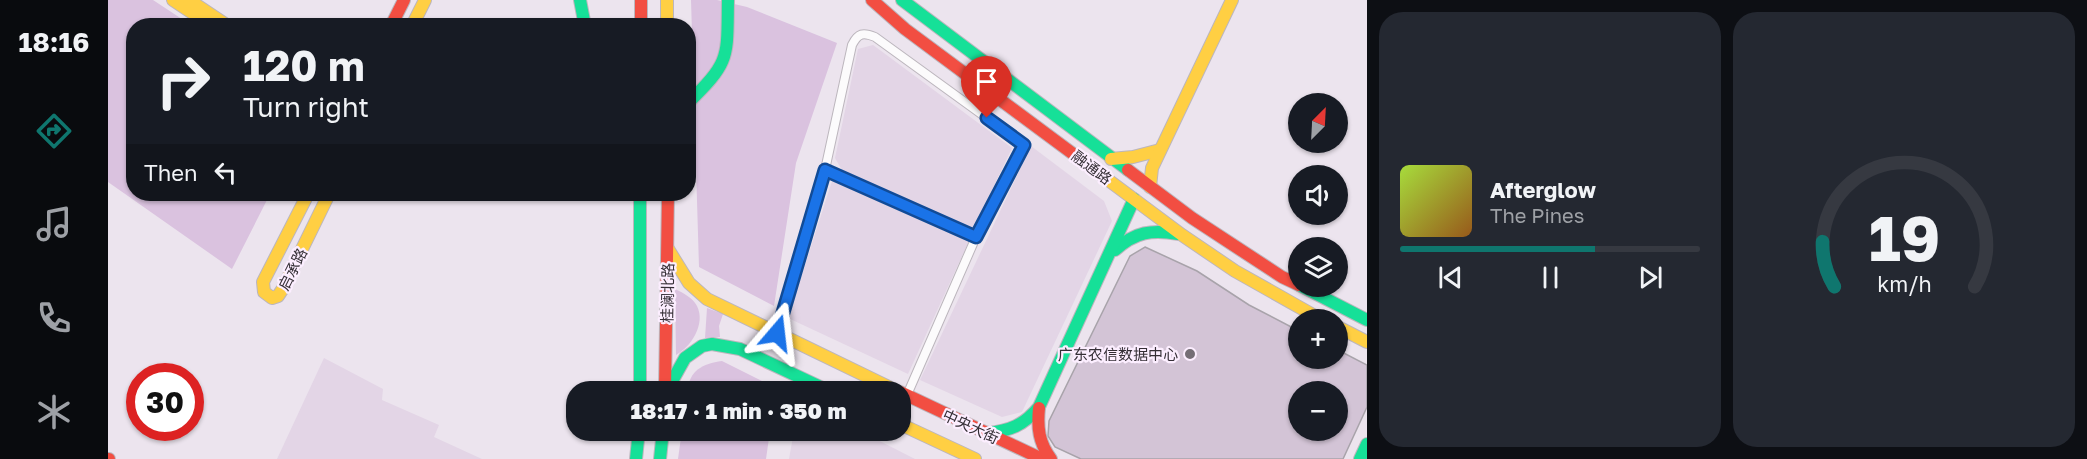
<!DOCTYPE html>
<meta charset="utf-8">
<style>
body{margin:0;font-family:"Golos Text","Noto Sans SC",sans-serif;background:#242831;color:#f1f3f6;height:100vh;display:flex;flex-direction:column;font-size:22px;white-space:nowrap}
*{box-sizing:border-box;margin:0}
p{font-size:20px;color:#9ea1a6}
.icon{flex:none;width:33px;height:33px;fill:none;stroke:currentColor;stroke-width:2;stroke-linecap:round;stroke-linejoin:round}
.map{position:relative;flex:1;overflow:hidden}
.side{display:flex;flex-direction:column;gap:12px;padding:12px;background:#0d0f14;width:720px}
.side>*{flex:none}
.banner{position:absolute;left:18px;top:18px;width:570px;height:183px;border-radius:24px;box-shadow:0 2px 4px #0004;background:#171b24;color:#f1f3f6;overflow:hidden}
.needle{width:39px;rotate:24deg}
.buttons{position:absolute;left:1180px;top:93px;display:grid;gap:12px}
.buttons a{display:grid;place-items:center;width:60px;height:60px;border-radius:50%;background:#171b24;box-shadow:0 2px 4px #0004;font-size:30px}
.speed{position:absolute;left:18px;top:363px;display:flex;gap:12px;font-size:30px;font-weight:700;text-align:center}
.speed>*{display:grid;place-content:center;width:78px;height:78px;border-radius:50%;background:#171b24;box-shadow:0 2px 4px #0004;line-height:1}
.speed .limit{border:9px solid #d22;background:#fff;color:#111}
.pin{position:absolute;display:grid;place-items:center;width:51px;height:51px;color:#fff;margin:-62px -26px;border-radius:50% 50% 50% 0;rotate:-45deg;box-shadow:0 0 6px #0007}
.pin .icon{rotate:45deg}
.me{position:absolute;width:66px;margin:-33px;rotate:17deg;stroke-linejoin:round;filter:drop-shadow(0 0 4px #0008)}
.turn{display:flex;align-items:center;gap:21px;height:126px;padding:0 18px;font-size:27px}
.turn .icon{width:78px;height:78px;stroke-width:2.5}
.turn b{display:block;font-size:42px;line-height:51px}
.then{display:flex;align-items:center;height:57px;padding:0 18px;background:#0003;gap:12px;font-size:22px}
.side .widget{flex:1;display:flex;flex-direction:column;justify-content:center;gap:9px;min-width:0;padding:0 21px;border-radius:24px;background:#242831}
.side .dial{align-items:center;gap:0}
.dial svg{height:156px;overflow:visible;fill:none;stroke:#363941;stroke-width:7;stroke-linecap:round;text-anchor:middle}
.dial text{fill:#f1f3f6;stroke:none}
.song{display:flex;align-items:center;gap:18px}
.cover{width:72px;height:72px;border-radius:9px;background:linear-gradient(135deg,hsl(80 70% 55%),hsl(30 70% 35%))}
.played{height:6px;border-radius:3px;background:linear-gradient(90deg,#0f766e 65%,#363941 65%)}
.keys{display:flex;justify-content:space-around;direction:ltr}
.side .tiles{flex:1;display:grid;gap:12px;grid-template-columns:repeat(2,1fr)}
.trip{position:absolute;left:458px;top:381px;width:345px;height:60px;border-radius:24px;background:#171b24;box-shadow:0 2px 4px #0004;font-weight:800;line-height:60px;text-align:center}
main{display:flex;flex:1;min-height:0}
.tab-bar{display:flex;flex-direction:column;width:108px;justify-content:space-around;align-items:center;background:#090b0e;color:#9ea1a6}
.tab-bar .icon{width:42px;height:42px}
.tab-bar .on{color:#0f766e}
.tab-bar b{font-size:27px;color:#f1f3f6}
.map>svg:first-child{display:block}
</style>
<main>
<nav class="tab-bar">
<b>18:16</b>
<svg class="icon on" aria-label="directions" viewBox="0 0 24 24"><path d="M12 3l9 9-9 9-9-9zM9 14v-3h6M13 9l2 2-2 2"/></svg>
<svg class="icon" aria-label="music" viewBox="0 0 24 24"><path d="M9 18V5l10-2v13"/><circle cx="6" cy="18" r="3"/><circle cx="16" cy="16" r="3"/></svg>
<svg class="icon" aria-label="phone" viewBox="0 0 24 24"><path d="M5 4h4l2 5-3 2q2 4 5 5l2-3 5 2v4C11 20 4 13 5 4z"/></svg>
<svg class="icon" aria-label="climate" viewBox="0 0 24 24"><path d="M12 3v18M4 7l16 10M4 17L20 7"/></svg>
</nav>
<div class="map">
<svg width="1259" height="459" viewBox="0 0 1259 459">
<rect width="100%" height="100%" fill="#ece4ee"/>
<g fill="#e3d5e6">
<path d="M765 45 904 148 865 230 734 170 727 158 750 49Z"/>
<path d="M923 146 996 201 1004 221 914 412 894 417 812 380Z"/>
<path d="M724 181 861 241 800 374 680 318Z"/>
<path d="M216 358 275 389 274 400 331 425 326 437 374 459H169Z"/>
<path d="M686 431H752L807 459H681Z"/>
</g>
<g fill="#dac2df">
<path d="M0 0H45L83 25 26 26V194H162L124 269 0 182Z"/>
<path d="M583 0H609L639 7 729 43 688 163 666 306 591 267Z"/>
<path d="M567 289C575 293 584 297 589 306 598 324 583 347 568 355Z"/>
<path d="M599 308 615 314 611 326 612 337 597 338Z"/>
<path d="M614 361 668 388 667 391H579C582 370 594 364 614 361Z"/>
<path d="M574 430 662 431 658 459H570Z"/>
</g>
<path fill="#d3c4d6" stroke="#a8a3aa" stroke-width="1.5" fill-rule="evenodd" d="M1037 247 1089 271 1141 305 1191 331V358H1230V350L1259 365V407L1235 459H973L947 447 940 436 941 421 1022 256ZM1191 392H1230V430H1191Z"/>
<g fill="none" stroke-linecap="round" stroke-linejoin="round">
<defs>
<g id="street">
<path d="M717 170 744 45C750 33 755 32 767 37L916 145 868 237"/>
<path d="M668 334 717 170 868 237 799 395"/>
</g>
<g id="fast">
<path d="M472 0 477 26"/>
<path d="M794 0 1020 170"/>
<path d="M580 103C623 61 619 58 620 0"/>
<path d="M532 194V392"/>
<path d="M1007 250C1027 232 1044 229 1070 234"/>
<path d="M1193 286 1259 320"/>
<path d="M558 392 577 358 594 346 604 344 632 349 723 392"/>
<path d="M879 433C902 431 916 425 931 407L1026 199"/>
<path d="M528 459 531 430"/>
<path d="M552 459 555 430"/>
<path d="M1252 459 1259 444"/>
</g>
<g id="slow">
<path d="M65 0 104 26"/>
<path d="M81 0 120 26"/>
<path d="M559 0V26"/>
<path d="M304 26 317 0"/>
<path d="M972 159 1074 235 1127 271 1214 320"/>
<path d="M1003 159 1025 157 1052 150"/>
<path d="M1042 187 1044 168 1124 0"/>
<path d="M200 194 155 282 156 292 164 298 170 296 174 290 221 194"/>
<path d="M560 249 581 283 599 299 791 392"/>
<path d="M1230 327 1259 342"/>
<path d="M792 424 867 459"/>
</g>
<g id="jam">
<path d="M533 0V26"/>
<path d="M764 0 797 29 972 159"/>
<path d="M283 26 296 0"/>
<path d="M1020 170 1084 218 1174 277 1191 285"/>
<path d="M557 390 560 194"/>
<path d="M792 392 934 459"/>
<path d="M931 408C929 428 931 443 943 459"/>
<path d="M0 459H1"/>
</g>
</defs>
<use href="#street" stroke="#bcb6bd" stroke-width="10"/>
<use href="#fast" stroke="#bcb6bd" stroke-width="14"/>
<use href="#slow" stroke="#bcb6bd" stroke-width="14"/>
<use href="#jam" stroke="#bcb6bd" stroke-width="14"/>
<use href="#street" stroke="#fcfbfc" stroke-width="8"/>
<use href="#fast" stroke="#16e098" stroke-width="12"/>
<use href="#slow" stroke="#ffcf43" stroke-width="12"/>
<use href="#jam" stroke="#f24e42" stroke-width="12"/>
</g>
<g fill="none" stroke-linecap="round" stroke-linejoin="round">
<defs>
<path id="route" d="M669 333 717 170 868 237 916 145 879 118"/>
</defs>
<use href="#route" stroke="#114b97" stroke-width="15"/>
<use href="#route" stroke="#1a73e8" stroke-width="10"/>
</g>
<circle fill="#756e76" stroke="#fceeff" stroke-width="2" cx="1082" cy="354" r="6"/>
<g text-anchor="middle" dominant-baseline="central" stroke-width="4.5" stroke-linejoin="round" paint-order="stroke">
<g font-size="15" fill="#352f36" stroke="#fceeff">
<text transform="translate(984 167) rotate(37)">融通路</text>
<text transform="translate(184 269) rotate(-63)">启承路</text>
<text transform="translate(559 293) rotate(-89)">桂澜北路</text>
<text transform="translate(863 426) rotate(25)">中央大街</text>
</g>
<g font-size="15" fill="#352f36" stroke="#fceeff" text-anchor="end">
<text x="1070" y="354">广东农信数据中心</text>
</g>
</g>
</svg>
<div class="buttons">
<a><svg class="needle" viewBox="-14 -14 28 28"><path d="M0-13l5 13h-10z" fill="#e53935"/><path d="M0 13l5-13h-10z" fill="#9ea1a6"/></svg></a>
<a><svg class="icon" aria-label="sound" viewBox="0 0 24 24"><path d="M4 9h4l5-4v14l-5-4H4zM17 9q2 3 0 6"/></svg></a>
<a><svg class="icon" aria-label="layers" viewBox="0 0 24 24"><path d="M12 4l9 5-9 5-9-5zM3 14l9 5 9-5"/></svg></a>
<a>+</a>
<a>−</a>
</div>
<div class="speed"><div class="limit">30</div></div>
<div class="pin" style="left:879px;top:118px;background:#d93025"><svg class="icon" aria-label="arrive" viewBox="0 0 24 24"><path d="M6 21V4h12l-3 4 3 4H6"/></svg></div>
<svg class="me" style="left:669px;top:333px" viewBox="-20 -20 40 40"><path d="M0-17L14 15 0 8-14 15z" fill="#1a73e8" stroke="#fff" stroke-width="4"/></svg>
<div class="trip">18:17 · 1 min · 350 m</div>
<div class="banner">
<div class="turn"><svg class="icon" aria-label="right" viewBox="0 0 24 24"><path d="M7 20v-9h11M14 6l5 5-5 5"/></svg><div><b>120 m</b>Turn right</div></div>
<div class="then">Then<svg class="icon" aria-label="left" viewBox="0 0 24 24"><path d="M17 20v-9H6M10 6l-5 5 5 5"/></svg></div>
</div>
</div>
<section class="side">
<div class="tiles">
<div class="widget">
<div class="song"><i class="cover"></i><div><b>Afterglow</b><p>The Pines</p></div></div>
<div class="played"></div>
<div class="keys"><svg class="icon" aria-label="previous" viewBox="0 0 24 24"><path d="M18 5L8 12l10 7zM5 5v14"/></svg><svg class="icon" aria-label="pause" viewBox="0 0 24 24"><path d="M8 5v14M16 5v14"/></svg><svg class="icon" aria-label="next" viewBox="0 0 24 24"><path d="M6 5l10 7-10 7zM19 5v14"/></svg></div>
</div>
<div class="widget dial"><svg viewBox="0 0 100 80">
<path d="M14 69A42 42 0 1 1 86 69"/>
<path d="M14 69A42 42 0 0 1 8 46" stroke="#0f766e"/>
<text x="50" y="56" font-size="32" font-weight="700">19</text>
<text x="50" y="72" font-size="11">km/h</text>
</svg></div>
</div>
</section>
</main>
